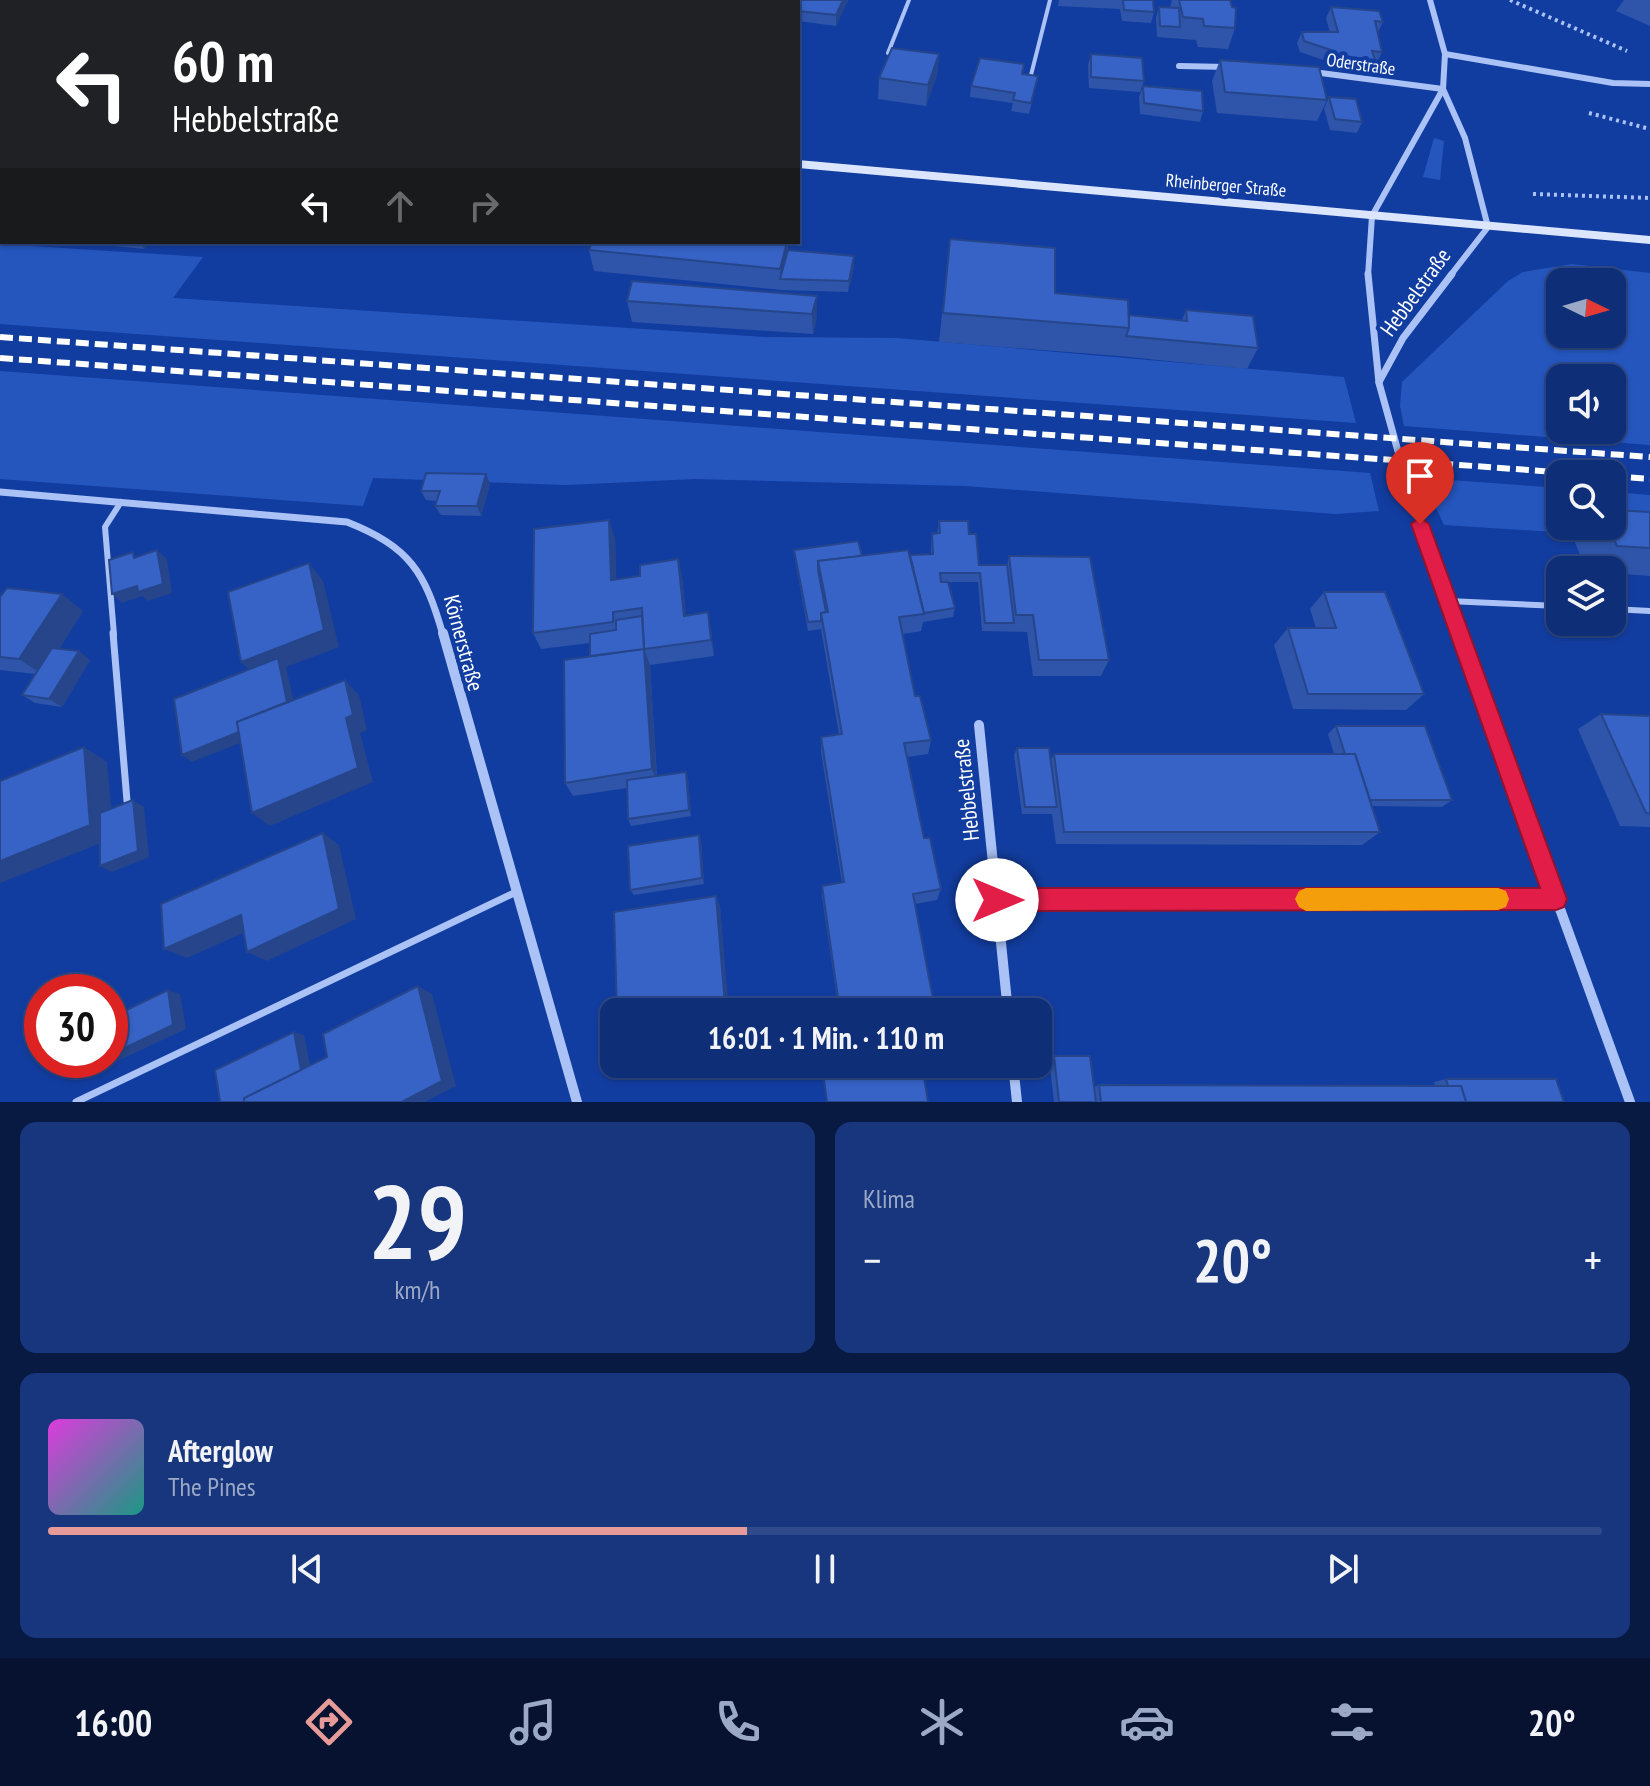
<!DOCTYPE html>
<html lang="de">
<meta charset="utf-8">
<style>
body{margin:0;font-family:"PT Sans Narrow",sans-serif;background:#17367d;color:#f1f3f6;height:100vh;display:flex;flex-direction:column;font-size:30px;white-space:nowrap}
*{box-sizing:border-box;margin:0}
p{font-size:26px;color:#9ba8c6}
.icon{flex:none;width:44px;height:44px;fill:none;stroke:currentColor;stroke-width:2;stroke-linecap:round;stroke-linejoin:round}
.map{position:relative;height:1102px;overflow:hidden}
.side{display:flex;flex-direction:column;gap:20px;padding:20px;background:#081942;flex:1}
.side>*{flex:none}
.guide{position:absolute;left:0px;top:0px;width:800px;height:244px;box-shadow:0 2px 6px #0004,0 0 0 2px #2e4a8a;background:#202124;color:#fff;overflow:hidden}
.needle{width:52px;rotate:95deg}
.buttons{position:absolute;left:1546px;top:268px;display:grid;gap:16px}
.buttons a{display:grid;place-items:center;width:80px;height:80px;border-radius:16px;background:#0e2e78;box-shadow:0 2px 6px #0004,0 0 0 2px #2e4a8a;font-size:40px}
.speed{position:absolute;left:24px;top:974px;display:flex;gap:16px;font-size:40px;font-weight:700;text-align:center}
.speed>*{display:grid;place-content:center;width:104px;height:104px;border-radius:50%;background:#0e2e78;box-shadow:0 2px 6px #0004,0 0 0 2px #2e4a8a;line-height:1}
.speed .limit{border:12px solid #d22;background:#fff;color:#111}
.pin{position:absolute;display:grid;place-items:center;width:68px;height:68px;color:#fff;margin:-82px -34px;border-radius:50% 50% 50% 0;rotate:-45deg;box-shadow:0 0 8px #0007}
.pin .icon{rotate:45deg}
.me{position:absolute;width:88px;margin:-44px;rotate:90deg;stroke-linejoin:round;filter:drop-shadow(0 0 6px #0008)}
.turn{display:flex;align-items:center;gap:28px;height:168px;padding:0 40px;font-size:36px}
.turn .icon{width:104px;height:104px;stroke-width:2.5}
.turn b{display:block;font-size:56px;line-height:68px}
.lanes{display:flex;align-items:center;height:76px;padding:0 40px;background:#0003;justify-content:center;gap:40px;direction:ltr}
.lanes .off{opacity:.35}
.big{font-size:60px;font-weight:700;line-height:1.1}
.side .tile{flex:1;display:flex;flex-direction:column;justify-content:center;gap:12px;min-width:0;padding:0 28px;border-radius:16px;background:#17367d}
.side .dial{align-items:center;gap:0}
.dial b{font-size:104px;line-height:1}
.song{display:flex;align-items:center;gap:24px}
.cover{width:96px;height:96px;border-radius:12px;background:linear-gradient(135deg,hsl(300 70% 55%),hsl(170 70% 35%))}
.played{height:8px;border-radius:4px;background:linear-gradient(90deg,#e69b98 45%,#2e4a8a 45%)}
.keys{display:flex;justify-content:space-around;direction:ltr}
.heat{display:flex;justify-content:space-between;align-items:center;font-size:44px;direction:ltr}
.side .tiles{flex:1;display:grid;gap:20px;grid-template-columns:1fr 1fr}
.tile:last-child{grid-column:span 2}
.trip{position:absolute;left:600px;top:998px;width:452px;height:80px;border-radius:16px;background:#0e2e78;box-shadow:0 2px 6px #0004,0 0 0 2px #2e4a8a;font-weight:700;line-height:80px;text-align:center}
.tab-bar{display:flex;height:128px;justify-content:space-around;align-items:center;background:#061230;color:#9ba8c6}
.tab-bar .icon{width:56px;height:56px}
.tab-bar .active{color:#e69b98}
.tab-bar b{font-size:36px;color:#f1f3f6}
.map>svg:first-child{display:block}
</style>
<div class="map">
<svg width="1650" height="1102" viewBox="0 0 1650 1102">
<rect width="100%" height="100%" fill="#123da0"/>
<g fill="#2556be" fill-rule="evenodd">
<path d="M1434 138 1444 141 1440 180 1423 177Z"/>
<path d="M0 244 203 257 173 298 764 337 896 338 1344 377 1356 423 0 324Z"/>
<path d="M1572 264 1650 273V445L1404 426 1400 406 1402 382 1508 281 1523 272ZM1560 282H1612V334H1560ZM1560 378H1612V430H1560Z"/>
<path d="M0 371 1370 473 1379 511 1335 514 965 486 695 479 566 485 373 478 363 506 0 479Z"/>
<path d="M1422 478 1560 488V526H1612V492L1650 495V538L1444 525Z"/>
</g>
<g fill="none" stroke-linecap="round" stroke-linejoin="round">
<g stroke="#aac2f5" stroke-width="4" stroke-dasharray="3 4" stroke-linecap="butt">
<path d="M1510 0 1627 51"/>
<path d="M1589 113 1650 129"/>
<path d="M1533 194 1650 198"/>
</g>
<g stroke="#aac2f5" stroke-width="4">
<path d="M888 53 909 0"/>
<path d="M1031 75 1050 0"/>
</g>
<g stroke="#aac2f5" stroke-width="6">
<path d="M1448 601 1560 606"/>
<path d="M1612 609 1650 611"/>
<path d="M114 635 105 527 121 502"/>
</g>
<g stroke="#aac2f5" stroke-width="7">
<path d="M113 633 127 801"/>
<path d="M76 1102 514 893"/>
</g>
<g stroke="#aac2f5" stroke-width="6">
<path d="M1445 54 1613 83 1650 84"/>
<path d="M1179 66 1227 67"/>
<path d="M1313 72 1443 89"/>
<path d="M1443 89 1465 138 1488 227 1450 276"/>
<path d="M1368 276 1372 216 1443 89 1445 54 1430 0"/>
</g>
<g stroke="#aac2f5" stroke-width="7">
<path d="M1368 274 1379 383 1411 498 1461 635"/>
<path d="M1379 382 1403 338 1452 274"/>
<path d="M0 492 347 522C410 547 425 572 443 635"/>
</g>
<g stroke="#aac2f5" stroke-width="10">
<path d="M443 633 577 1102"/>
<path d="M1460 633 1630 1102"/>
<path d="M979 725 1008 1012"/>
<path d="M997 900 1556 899"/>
<path d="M1013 1064 1017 1102"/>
</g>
<g fill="#dbe5fd" fill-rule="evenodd">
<rect x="0" y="89" width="2" height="6"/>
<path d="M798 160 1650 236V244L798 168Z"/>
</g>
<g stroke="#fff" stroke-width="6" stroke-dasharray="13 6" stroke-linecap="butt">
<path d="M0 337 1650 457"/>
<path d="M0 358 1583 474"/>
<path d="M1612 476 1650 479"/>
</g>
</g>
<g fill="#2e55a9">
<path d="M156 0H280L281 2H157Z"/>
<path d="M351 0H450L451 2H352Z"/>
<path d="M848 0 836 26 798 21V2Z"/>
<path d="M1059 0H1153L1154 12 1151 23 1122 21 1120 9 1058 6Z"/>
<path d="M1172 0H1230L1235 28 1228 49 1198 47 1196 40 1157 37 1156 18 1159 7H1170Z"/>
<path d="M1624 0H1650V26L1616 11Z"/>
<path d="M1331 7 1383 22 1378 32 1382 52 1377 63H1374L1370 71 1328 68 1326 61 1300 52 1297 43 1302 32H1330L1326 18Z"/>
<path d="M939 54 937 75 926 106 878 99 879 78Z"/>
<path d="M1091 54 1144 81 1140 92 1089 88 1088 65Z"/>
<path d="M1220 60 1327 100 1317 121 1217 113 1212 81Z"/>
<path d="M1023 74 1038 76 1029 114 1011 111 1013 103 970 97 971 86Z"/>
<path d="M1143 86 1203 111 1200 122 1140 114 1139 97Z"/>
<path d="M1329 97 1362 122 1357 133 1330 130 1324 108Z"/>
<path d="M950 239 1055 293 1129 315 1182 320 1186 310 1258 348 1247 369 1119 356 939 342Z"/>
<path d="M75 242H150L144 249Z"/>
<path d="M592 242H788V250L854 256V267L848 292 781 290 594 271 589 250Z"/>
<path d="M817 296V317L813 334 632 322 627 301Z"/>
<path d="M490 484 481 516 441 515 435 506 437 501 426 500 421 491Z"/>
<path d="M1650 512V576L1612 573V570H1586L1572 535 1582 526H1612Z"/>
<path d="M609 520 615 539 616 579 640 576 678 559 682 577 686 615 711 629 714 656 650 665 657 776 688 779 691 816 631 826 628 819 627 788 573 796 565 783 590 656V643L541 649 533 633Z"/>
<path d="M939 521 969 534 979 565H1007L1009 556 1109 660 1101 676H1033L1027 632 982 631 978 582H948L955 608 953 617 923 622 921 631 903 634 915 696 931 740 928 754 907 757 924 838 941 889 937 900 915 904 934 1004 942 1012H839L822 897V886L842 883 821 752V737L839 734 821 629 808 631 795 559 794 550 862 556 931 554V543L932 534 937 533Z"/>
<path d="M1324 592 1424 694 1406 710 1293 709 1274 645 1288 628H1316L1310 609Z"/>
<path d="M0 597 83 611 59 649 90 660 62 707 35 703 22 695 35 674 0 670Z"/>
<path d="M1601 714 1650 716V827L1620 826 1578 729Z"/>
<path d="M1336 726 1452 800 1442 807 1372 806 1380 832 1362 845 1056 844 1052 814H1022L1014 755 1017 748 1050 761 1054 754H1334L1328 734Z"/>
<path d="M701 841 704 884 634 895 630 890Z"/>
<path d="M716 896 720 907 728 1009 781 1012H617Z"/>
<path d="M1054 1056 1094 1087 1099 1085 1435 1086 1434 1082 1446 1079 1564 1102H1054L1049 1059Z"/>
<path d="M822 1064 954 1066 949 1071 923 1076 928 1102H827Z"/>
</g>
<g fill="#26458a">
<path d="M97 0H132L130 2H95Z"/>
<path d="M258 0H280L281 2H256Z"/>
<path d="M524 0H542L540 2H523Z"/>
<path d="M843 0H848L836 26V15Z"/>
<path d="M939 54 937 75 926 106 928 85Z"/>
<path d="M139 242H150L144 249Z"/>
<path d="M787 242 788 261 780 279V269Z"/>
<path d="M854 256V267L848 292 849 281Z"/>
<path d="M817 296V317L813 334 812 314Z"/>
<path d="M486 474 490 484 481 516 477 506Z"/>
<path d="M609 520 615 539 617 597 611 580Z"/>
<path d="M157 550 167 559 172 593 148 601 142 596 122 603 112 594 137 586Z"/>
<path d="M678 559 682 577 688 633 684 616Z"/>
<path d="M309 563 323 581 339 647 286 667 298 720 192 762 182 755 258 678 241 662Z"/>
<path d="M62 594 83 611 43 675 19 659Z"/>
<path d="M708 612 711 629 714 656 711 640Z"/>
<path d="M644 649 650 665 657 783 652 769Z"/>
<path d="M79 651 90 660 62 707 49 699Z"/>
<path d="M345 680 359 695 367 730 360 733 373 782 270 826 252 813 346 718Z"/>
<path d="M84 747 107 762 114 838 0 883V861Z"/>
<path d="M686 772 688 779 691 816 689 810Z"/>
<path d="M133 800 144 807 149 857 112 872 100 866Z"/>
<path d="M323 833 339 845 356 919 267 961 247 952Z"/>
<path d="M699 835 701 841 704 884 702 878Z"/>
<path d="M716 896 720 907 729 1012 725 1005Z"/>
<path d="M241 915 261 925 187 958 164 949Z"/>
<path d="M418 986 432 994 456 1086 425 1102H402Z"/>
<path d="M168 990 180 994 186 1029 96 1071 82 1069 100 1060H110V1055Z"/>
<path d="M294 1032 304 1035 313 1080 265 1102Z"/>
</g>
<g fill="#3663c5" stroke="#26458a" stroke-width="2">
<path d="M51 0H97L95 2H49Z"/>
<path d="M194 0H212L210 2H192Z"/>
<path d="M212 0H258L256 2H210Z"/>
<path d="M399 0H443L441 2H398Z"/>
<path d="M475 0H524L523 2H473Z"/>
<path d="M562 0H628L627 2H561Z"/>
<path d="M782 0H843L836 15 798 11V2H781Z"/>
<path d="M1123 0H1153L1154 12 1124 10Z"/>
<path d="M1179 0H1230L1232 7 1236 8 1235 28 1204 26 1203 19 1183 17Z"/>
<path d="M1159 7 1179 8 1180 27 1160 26Z"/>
<path d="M1331 7 1379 11 1383 22 1375 21 1382 52 1372 51 1375 60 1333 57 1331 50 1304 41 1302 32H1338Z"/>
<path d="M892 48 939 54 928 85 879 78Z"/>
<path d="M1091 54 1142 58 1144 81 1091 77Z"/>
<path d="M980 58 1024 64 1022 74 1038 76 1031 103 1013 100 1015 93 971 86Z"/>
<path d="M1220 60 1319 67 1327 100 1225 92Z"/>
<path d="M1143 86 1202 91 1203 111 1144 103Z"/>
<path d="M1329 97 1356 99 1362 122 1335 119Z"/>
<path d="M950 239 1055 248V293L1128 300 1129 328 943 313Z"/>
<path d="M592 242H787L780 269 589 250Z"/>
<path d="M788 250 854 256 849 281 780 279Z"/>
<path d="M632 281 817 296 812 314 627 301Z"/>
<path d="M1186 310 1253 316 1258 348 1126 336 1129 328V315L1187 321Z"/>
<path d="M426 473 486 474 477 506H435L440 491H421Z"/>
<path d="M1612 510 1650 512V548L1617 546 1608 526H1612Z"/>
<path d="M609 520 611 580 640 576V565L678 559 684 616 708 612 711 640 644 649 652 769 565 783 564 660 644 649 642 608 613 612V622L533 633 534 529Z"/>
<path d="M939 521H968L969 534H976L979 565H1007L1014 623H985L980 573H940L941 582H948L955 608 924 613 910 555 933 554 932 534 940 533Z"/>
<path d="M858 541 862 556 818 561V570L826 612 821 613V621L808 622 794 550Z"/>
<path d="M157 550 163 584 138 592 137 586 112 594 109 560 133 552 134 558Z"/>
<path d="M908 550 924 614 899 617 915 696H920L931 740 904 743 924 838H930L941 889 913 894 934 1004 940 1003 942 1012H840L822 886 844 882 821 737 842 734 821 613 828 612 818 561Z"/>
<path d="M1009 556 1090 557 1109 660H1039L1033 615H1016Z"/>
<path d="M309 563 324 630 241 662 228 592Z"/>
<path d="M7 588 62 594 19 659 0 657V597Z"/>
<path d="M1324 592H1385L1424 694H1308L1288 628H1336Z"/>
<path d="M642 616 644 649 590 656V634L616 630V620Z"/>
<path d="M52 648 79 651 49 699 22 695Z"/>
<path d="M278 658 287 702 237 722 239 732 182 755 174 699Z"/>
<path d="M345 680 353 715 346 718 358 768 252 813 237 722Z"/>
<path d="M1601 714 1650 716V814L1646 813Z"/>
<path d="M1336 726H1425L1452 800H1370L1355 754H1345Z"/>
<path d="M84 747 90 825 0 861V781Z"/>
<path d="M1017 748H1049L1057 807H1025Z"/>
<path d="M1054 754H1355L1380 832H1064Z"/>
<path d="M686 772 689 810 628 819 627 780Z"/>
<path d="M133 800 138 851 100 866V813Z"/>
<path d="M323 833 339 909 247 952 241 915 164 949 161 904Z"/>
<path d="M699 835 702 878 630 890 628 846Z"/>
<path d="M716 896 725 1005 684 1012H617L614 912Z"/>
<path d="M418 986 442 1081 402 1102H244V1098L327 1057 323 1034Z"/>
<path d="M168 990 173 1025 110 1055V1018Z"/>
<path d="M779 1000 781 1012H711V1011Z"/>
<path d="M294 1032 301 1070 244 1098V1102H220L215 1070Z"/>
<path d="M1054 1056H1090L1096 1102H1059Z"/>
<path d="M81 1060H100L82 1069Z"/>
<path d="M822 1064H953L954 1066 923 1071 928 1102H827Z"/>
<path d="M1446 1079H1556L1564 1102H1466L1461 1086H1448Z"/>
<path d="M1099 1085 1461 1086 1466 1102H1101Z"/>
</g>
<path fill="#e11d48" stroke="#92132f" stroke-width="2" d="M1420 517 1429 524 1567 899 1564 907 1556 910 997 911 989 908 986 900 989 892 997 888H1540L1411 524Z"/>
<path fill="#f59e0b" d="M1306 888H1498L1506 891 1509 899 1506 907 1498 910 1306 911 1299 907 1295 899 1299 891Z"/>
<g text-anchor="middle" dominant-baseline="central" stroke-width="8" stroke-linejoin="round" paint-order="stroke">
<g font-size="18" fill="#fff" stroke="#123da0">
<text transform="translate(1361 64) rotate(8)">Oderstraße</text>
<text transform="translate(1226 185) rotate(5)">Rheinberger Straße</text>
</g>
<g font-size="22" fill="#fff" stroke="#123da0">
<text transform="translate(1415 292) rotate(-54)">Hebbelstraße</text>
<text transform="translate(464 643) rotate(75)">Körnerstraße</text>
<text transform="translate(966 790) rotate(-96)">Hebbelstraße</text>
</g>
</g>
</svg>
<div class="buttons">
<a><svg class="needle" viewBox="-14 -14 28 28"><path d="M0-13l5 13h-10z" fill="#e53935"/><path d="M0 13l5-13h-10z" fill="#9ba8c6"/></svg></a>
<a><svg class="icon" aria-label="sound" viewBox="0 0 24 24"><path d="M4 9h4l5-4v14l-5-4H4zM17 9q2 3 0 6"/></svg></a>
<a><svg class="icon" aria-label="search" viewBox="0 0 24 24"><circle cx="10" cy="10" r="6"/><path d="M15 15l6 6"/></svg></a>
<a><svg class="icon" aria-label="layers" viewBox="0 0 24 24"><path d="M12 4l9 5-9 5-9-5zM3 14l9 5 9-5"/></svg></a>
</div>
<div class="speed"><div class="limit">30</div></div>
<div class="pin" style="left:1420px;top:524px;background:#d93025"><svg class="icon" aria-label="arrive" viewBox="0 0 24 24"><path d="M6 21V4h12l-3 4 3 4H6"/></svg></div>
<svg class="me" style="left:997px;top:900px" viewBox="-20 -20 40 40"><circle r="19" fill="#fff"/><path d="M0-13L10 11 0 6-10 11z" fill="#e11d48"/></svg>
<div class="trip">16:01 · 1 Min. · 110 m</div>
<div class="guide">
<div class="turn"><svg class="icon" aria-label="left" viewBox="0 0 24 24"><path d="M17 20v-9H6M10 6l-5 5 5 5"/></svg><div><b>60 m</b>Hebbelstraße</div></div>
<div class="lanes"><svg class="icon" aria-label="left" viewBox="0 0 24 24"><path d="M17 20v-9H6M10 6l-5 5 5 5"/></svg><svg class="icon off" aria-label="ahead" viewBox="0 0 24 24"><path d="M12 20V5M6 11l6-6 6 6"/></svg><svg class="icon off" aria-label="right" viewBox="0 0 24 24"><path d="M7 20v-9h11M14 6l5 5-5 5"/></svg></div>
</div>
</div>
<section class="side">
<div class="tiles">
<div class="tile dial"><b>29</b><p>km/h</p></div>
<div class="tile"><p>Klima</p>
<div class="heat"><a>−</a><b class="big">20°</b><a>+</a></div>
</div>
<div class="tile">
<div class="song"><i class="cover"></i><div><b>Afterglow</b><p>The Pines</p></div></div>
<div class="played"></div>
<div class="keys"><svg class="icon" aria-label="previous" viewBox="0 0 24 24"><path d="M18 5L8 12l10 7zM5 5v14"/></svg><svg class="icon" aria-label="pause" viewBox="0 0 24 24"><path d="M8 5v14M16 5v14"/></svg><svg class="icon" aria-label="next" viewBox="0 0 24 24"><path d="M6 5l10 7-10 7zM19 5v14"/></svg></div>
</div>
</div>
</section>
<nav class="tab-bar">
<b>16:00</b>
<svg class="icon active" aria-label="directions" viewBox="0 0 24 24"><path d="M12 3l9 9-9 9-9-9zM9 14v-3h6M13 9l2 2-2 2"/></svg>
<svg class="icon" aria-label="music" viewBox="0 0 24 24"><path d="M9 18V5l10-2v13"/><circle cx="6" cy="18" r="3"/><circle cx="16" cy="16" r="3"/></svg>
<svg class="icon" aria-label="phone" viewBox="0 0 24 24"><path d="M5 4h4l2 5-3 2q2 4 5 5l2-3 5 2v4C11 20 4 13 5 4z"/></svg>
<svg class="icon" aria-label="climate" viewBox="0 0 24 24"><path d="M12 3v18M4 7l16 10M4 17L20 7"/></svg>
<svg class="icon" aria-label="car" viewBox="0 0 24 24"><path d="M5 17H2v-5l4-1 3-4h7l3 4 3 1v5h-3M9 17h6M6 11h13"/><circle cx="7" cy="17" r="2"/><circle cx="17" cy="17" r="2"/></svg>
<svg class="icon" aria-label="filters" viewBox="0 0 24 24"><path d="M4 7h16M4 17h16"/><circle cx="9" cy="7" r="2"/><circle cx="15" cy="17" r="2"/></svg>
<b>20°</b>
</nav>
